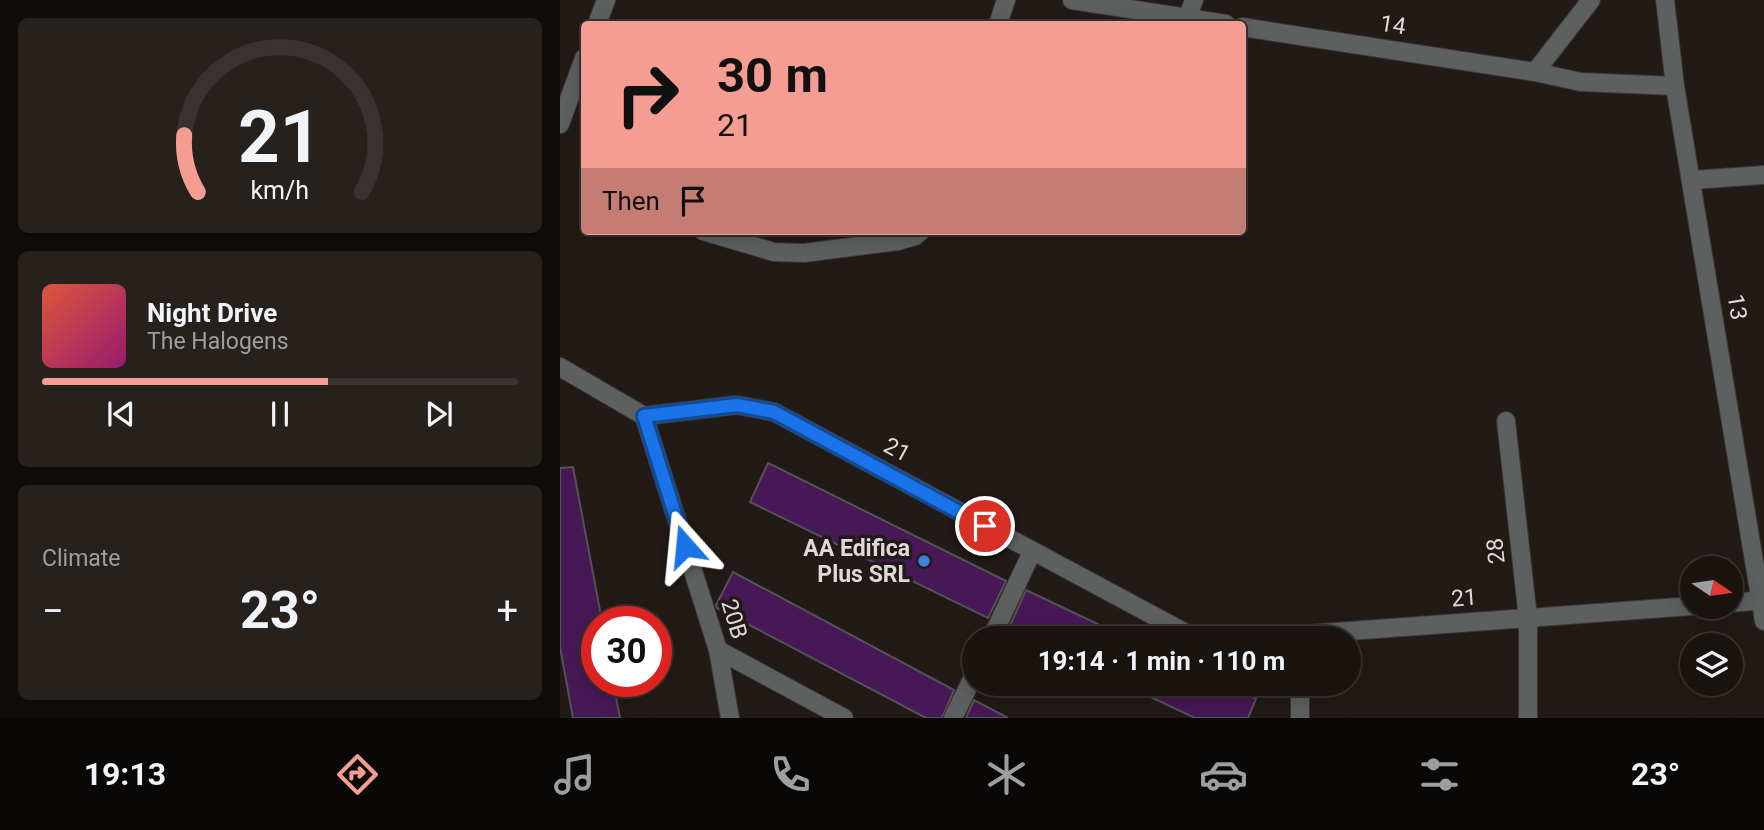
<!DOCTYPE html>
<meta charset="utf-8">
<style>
body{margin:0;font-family:Roboto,sans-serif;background:#27211e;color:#f1f3f6;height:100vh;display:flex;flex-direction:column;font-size:26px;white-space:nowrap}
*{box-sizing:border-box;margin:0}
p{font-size:23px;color:#9f9e9f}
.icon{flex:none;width:38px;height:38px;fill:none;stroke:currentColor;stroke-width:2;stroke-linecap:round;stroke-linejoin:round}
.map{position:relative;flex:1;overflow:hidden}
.drawer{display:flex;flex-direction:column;gap:18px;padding:18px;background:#0e0b09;width:560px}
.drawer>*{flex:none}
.hud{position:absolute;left:21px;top:21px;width:665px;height:214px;border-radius:7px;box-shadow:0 4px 18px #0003,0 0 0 2px #383330;background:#f59c93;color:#111;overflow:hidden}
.needle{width:46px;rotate:103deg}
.tools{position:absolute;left:1120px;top:556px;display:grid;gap:14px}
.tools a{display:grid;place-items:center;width:63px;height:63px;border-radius:50%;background:#1a1410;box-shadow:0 4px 18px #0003,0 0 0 2px #383330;font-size:35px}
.speed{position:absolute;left:21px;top:606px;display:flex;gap:14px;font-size:35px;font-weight:700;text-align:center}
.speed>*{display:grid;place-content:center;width:91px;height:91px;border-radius:50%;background:#1a1410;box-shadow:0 4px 18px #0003,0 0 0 2px #383330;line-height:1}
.speed .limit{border:10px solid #d22;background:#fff;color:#111}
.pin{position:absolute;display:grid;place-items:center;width:60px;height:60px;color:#fff;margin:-30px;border:4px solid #fff;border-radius:50%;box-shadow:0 2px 7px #0007}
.me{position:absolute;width:77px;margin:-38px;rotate:342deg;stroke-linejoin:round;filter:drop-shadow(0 0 5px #0008)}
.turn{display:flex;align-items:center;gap:24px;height:147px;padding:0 21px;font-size:32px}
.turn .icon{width:91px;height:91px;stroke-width:2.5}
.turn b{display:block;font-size:49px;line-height:60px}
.then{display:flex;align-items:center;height:66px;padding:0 21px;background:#0003;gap:14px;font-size:26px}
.big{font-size:52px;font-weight:700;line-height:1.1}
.drawer .widget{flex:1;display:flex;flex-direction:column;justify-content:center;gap:10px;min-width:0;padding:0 24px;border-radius:10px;background:#27211e}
.drawer .dial{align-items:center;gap:0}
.dial svg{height:182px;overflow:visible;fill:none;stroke:#383330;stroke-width:7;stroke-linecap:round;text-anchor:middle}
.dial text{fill:#f1f3f6;stroke:none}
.song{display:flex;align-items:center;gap:21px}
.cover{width:84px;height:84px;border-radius:10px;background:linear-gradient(135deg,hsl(10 70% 55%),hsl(320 70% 35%))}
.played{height:7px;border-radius:4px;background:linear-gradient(90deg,#f59c93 60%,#383330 60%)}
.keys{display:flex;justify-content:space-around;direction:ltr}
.heat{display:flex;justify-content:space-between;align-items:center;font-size:38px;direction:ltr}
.trip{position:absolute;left:402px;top:626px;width:399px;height:70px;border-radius:35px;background:#1a1410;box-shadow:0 4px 18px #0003,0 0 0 2px #383330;font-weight:700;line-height:70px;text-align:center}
.menu{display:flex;height:112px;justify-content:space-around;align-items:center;background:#0a0806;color:#9f9e9f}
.menu .icon{width:49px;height:49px}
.menu .active{color:#f59c93}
.menu b{font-size:32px;color:#f1f3f6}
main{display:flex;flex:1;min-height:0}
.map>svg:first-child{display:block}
</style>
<main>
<section class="drawer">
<div class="widget dial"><svg viewBox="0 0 100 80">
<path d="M14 69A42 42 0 1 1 86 69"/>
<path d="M14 69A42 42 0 0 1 8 44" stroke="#f59c93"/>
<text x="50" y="56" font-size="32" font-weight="700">21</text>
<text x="50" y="72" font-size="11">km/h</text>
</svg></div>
<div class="widget">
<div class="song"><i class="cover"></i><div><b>Night Drive</b><p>The Halogens</p></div></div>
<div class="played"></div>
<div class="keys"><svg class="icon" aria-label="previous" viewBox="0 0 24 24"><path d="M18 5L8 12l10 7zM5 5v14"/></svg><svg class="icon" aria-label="pause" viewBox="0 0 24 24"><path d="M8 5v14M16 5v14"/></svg><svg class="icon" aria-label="next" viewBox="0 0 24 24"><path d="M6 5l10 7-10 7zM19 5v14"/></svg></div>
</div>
<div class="widget"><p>Climate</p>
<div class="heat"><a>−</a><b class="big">23°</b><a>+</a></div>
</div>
</section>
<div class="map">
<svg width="1204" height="718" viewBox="0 0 1204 718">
<rect width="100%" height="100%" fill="#221a16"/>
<g fill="#461855" stroke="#565058" stroke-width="2">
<path d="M208 463 446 581 428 618 190 502Z"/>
<path d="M13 467 42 621H37V681H53L60 718H13L0 647V468Z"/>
<path d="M173 572 394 690 382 718H366L157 608 156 605Z"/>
<path d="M466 590 569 639H467L457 634 458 632 449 628Z"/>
<path d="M563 684H665L696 699 688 718H635Z"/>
<path d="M414 700 448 718H406Z"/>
</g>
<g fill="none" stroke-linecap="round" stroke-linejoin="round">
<defs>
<g id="minor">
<path d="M512 0 666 24"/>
<path d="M1105 0 1115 86 1204 621"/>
<path d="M627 19 634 0"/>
<path d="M37 24 46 0"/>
<path d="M438 24 446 0"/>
<path d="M682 27 975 72 1021 82 1115 86"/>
<path d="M975 72 1031 0"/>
<path d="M0 124 24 58"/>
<path d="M1132 180 1204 175"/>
<path d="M143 231 214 252 244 253 338 241 355 236 361 231"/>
<path d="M0 367 84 416 177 405 214 412 637 639"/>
<path d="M84 416 158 650 170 718"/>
<path d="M946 421 968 618V718"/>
<path d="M1171 603 1204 600"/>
<path d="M431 639 472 552"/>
<path d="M680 639 1132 606"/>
<path d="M158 650 284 718"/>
<path d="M740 684V718"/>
<path d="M393 718 415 673"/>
</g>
</defs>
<use href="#minor" stroke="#3c3531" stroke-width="20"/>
<use href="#minor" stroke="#5c615f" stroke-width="18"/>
</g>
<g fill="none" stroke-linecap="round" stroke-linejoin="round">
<defs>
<path id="route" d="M125 546 84 416 177 405 214 412 425 526"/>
</defs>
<use href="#route" stroke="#114b97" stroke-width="18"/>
<use href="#route" stroke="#1a73e8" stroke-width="12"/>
</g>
<circle fill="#3f7fe0" stroke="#221a16" stroke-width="2.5" cx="364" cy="561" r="7"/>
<g text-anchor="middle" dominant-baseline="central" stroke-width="7" stroke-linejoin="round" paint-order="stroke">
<g font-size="23" fill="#dfd9d7" stroke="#221a16">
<text transform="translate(833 25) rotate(9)">14</text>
<text transform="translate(1177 307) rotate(81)">13</text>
<text transform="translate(337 450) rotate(28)">21</text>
<text transform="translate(936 551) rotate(-96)">28</text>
<text transform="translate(904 598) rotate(-4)">21</text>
<text transform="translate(174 619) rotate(73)">20B</text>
</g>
<g font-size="23" font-weight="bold" fill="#dfd9d7" stroke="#221a16" text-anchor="end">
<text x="350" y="548">AA Edifica<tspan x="350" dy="26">Plus SRL</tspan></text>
</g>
</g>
</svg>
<div class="tools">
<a><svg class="needle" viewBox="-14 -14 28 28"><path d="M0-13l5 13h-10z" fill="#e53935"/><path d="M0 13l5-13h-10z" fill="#9f9e9f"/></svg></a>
<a><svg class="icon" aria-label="layers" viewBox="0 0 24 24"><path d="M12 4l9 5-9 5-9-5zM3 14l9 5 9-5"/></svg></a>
</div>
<div class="speed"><div class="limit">30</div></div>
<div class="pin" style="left:425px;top:526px;background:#d93025"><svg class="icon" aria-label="arrive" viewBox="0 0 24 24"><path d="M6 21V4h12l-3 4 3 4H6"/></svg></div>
<svg class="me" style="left:125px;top:546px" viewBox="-20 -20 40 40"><path d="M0-17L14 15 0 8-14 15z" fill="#1a73e8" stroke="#fff" stroke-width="4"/></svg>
<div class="trip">19:14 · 1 min · 110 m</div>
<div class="hud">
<div class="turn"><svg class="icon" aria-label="right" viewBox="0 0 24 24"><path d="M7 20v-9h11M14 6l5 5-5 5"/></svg><div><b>30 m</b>21</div></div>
<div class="then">Then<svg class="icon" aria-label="arrive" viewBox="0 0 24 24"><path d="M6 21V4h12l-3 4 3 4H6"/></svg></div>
</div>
</div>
</main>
<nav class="menu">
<b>19:13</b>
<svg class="icon active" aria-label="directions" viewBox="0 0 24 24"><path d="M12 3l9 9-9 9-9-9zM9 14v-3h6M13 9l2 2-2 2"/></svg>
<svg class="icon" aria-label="music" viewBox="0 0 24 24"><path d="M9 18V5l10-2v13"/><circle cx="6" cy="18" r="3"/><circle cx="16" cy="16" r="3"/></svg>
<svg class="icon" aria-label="phone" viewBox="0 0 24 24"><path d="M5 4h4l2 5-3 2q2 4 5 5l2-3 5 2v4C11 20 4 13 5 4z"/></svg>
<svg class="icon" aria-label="climate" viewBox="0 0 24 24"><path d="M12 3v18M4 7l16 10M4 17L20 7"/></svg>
<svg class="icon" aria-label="car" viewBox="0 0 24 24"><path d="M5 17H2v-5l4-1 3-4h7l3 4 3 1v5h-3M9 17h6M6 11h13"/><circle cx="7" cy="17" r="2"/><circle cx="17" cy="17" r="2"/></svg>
<svg class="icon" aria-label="filters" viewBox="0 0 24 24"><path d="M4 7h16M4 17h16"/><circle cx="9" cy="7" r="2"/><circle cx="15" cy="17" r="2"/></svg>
<b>23°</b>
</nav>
